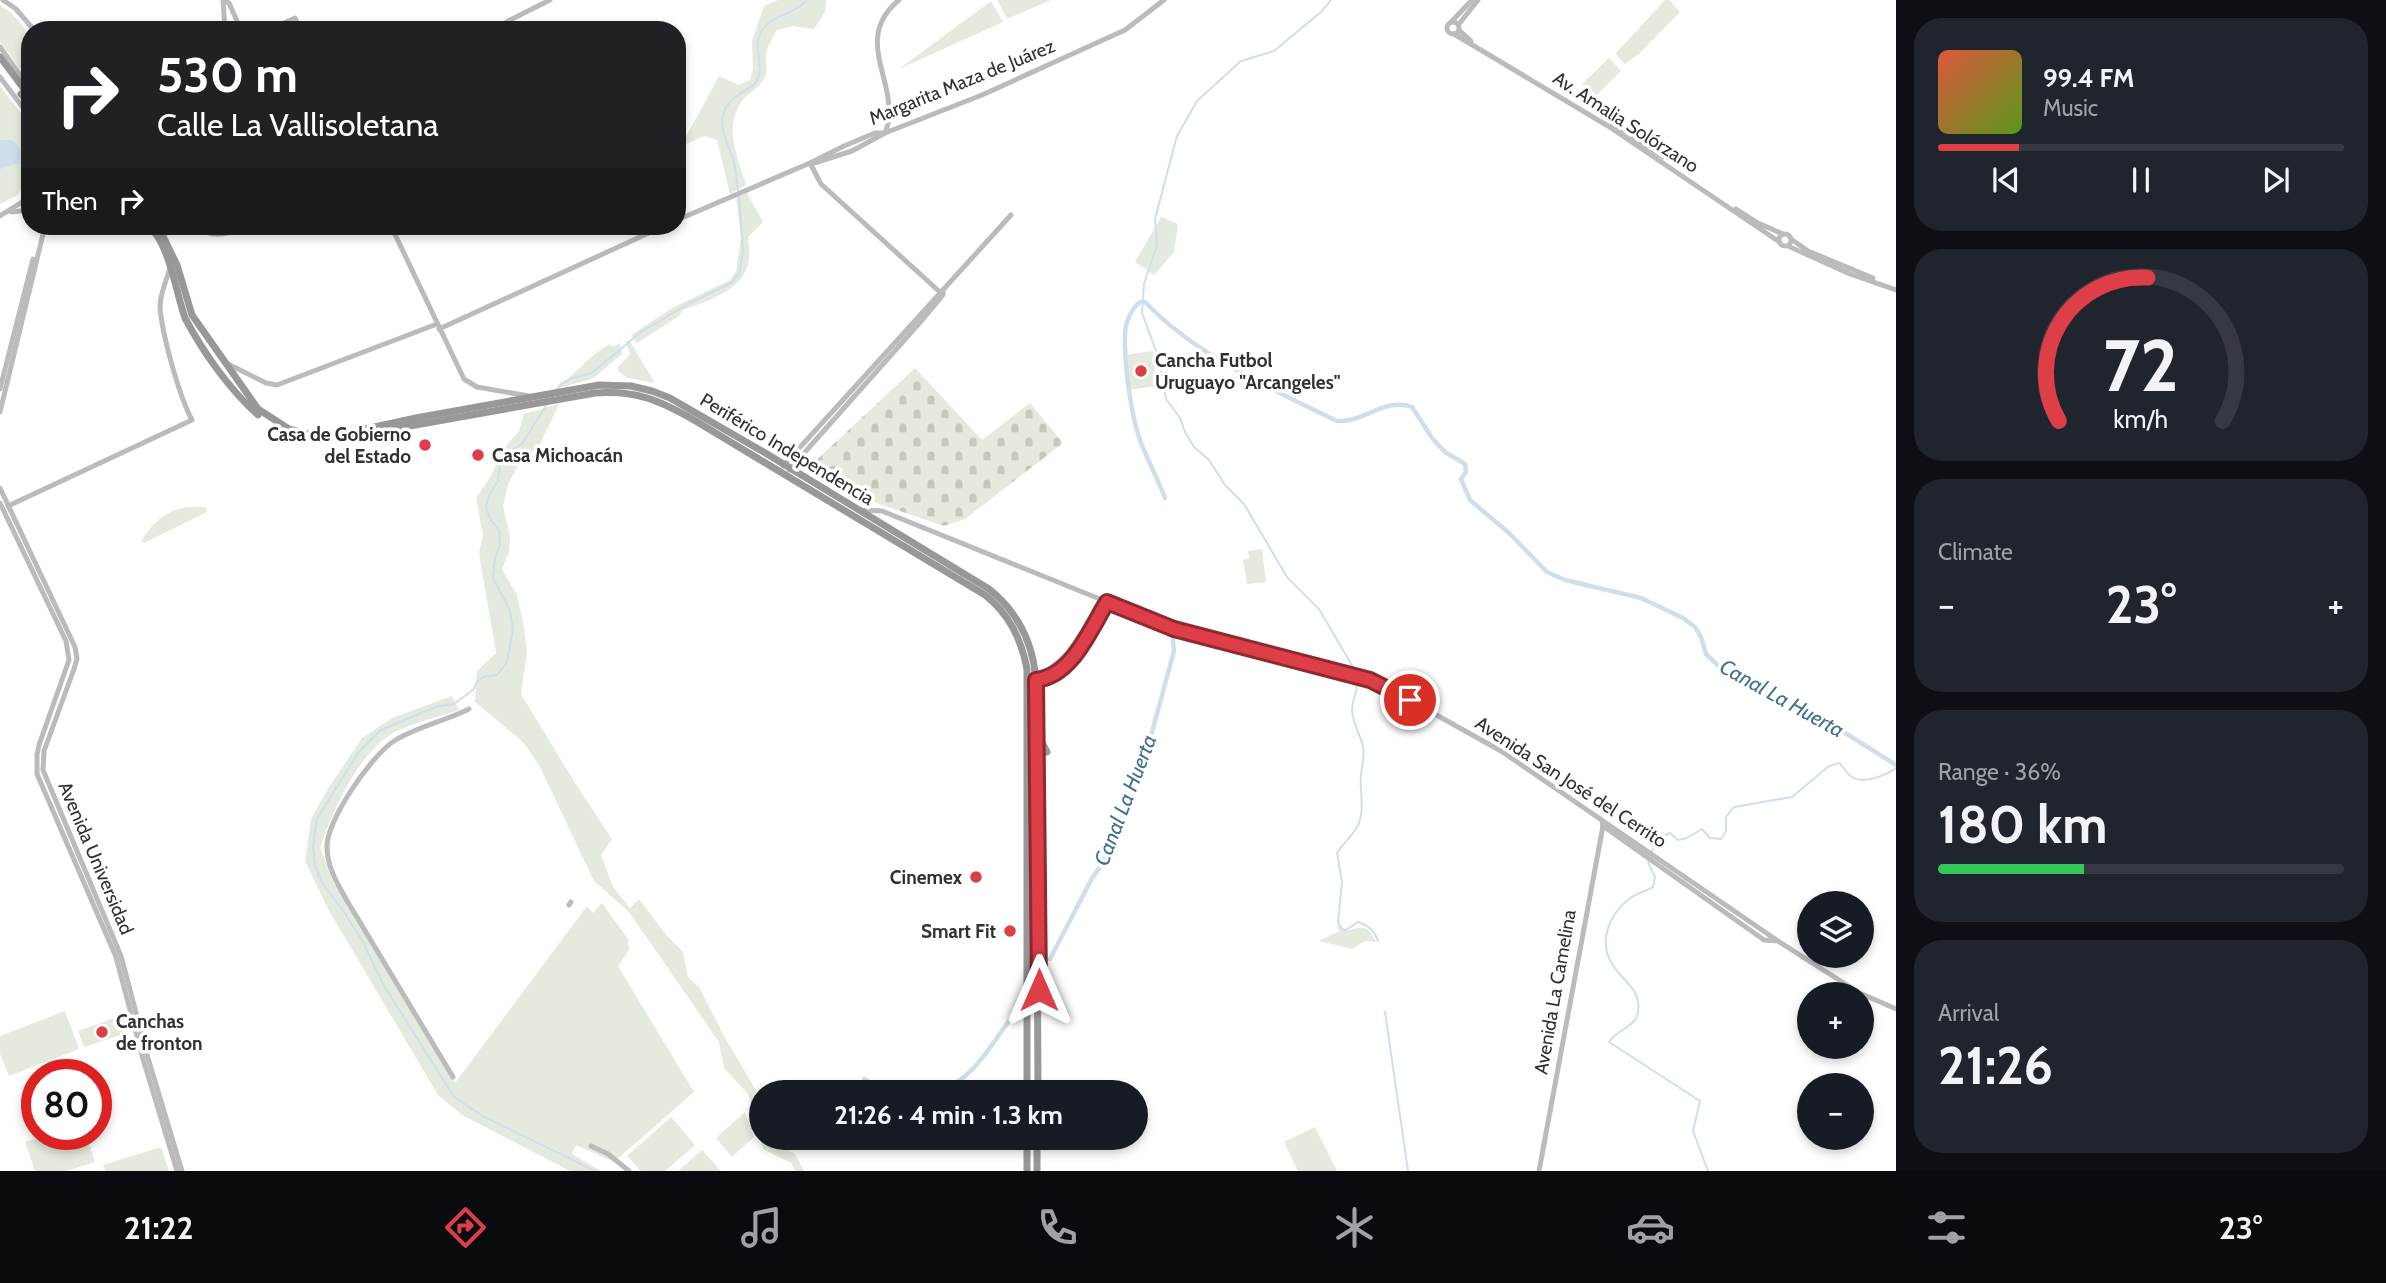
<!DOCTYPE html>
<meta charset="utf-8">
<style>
body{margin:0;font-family:Cabin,sans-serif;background:#20242c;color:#f1f3f6;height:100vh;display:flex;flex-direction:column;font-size:26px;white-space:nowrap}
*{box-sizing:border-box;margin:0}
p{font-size:23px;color:#9ea1a6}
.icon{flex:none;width:38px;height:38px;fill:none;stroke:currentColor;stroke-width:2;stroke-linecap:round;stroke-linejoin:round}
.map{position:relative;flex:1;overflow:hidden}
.drawer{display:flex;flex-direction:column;gap:18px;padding:18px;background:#0d0f14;width:490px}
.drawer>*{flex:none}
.banner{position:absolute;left:21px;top:21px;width:665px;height:214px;border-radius:28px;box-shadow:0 4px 10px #0003;background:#202124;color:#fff;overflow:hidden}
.controls{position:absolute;left:1797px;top:891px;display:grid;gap:14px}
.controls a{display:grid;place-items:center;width:77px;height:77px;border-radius:50%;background:#171b24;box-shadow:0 4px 10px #0003;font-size:35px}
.speed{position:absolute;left:21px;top:1059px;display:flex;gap:14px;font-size:35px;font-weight:700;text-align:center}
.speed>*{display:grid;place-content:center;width:91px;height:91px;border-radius:50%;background:#171b24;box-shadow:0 4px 10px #0003;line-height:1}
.speed .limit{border:10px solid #d22;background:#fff;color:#111}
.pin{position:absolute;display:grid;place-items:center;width:60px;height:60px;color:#fff;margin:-30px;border:4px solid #fff;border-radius:50%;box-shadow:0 2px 7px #0007}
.me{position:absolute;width:77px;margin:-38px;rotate:0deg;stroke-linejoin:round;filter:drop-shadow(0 0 5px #0008)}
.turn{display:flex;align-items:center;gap:24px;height:147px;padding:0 21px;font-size:32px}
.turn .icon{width:91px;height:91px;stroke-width:2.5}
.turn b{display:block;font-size:49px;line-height:60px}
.then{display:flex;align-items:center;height:66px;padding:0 21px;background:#0003;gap:14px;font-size:26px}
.big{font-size:52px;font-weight:700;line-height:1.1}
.drawer .widget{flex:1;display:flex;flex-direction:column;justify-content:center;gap:10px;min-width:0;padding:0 24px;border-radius:28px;background:#20242c}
.drawer .dial{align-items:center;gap:0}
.dial svg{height:182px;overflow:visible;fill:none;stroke:#363941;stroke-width:7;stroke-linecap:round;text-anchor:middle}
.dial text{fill:#f1f3f6;stroke:none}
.song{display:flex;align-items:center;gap:21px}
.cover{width:84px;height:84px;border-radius:10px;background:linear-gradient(135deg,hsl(10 70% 55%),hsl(90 70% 35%))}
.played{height:7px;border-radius:4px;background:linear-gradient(90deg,#dd3e48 20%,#363941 20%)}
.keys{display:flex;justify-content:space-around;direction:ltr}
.heat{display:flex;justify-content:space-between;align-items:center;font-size:38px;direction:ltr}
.charge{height:10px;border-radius:5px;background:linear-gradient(90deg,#34c759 36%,#363941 0)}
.trip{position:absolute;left:749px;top:1080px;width:399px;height:70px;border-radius:35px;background:#171b24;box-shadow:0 4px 10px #0003;font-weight:700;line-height:70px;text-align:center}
.dock{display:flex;height:112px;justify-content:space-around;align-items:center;background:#090b0e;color:#9ea1a6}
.dock .icon{width:49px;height:49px}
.dock .active{color:#dd3e48}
.dock b{font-size:32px;color:#f1f3f6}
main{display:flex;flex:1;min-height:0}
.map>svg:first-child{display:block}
</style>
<main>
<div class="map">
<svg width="1896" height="1171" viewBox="0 0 1896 1171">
<defs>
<pattern id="cemetery-stones" width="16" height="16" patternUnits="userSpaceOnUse" patternTransform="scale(1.75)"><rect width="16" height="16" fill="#e4eadd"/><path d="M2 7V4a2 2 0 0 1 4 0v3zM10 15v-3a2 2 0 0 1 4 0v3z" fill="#c4c9be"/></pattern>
</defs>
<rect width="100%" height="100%" fill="#fff"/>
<g fill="#e4eadd">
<path d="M778 0H826L825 12 814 29 793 26 777 30C773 38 767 46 766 55 765 62 768 71 765 77 761 88 748 92 742 101 723 128 738 157 746 185L730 194 717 140 705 136 681 146 719 76 738 85 750 80 753 69 752 41 764 6Z"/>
<path d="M997 0H1051L1007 19Z"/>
<path d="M1665 0H1669L1680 12 1639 54 1625 64 1617 56 1616 53Z"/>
<path d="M991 1 1003 22 899 69Z"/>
<path d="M0 5C36 30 30 42 30 82L0 42Z"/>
<path d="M1609 58 1621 71 1597 95 1582 84Z"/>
<path d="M0 86 30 125V180L16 196 0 204Z"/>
<path d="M747 193 763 222 748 237C749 244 750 253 749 260 743 292 708 300 683 310L679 316 637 343 631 335 674 307 730 280 736 272 741 237 736 198Z"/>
<path d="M1161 217 1178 224 1174 252 1154 275 1135 262Z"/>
<path d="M629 340 655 383 628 378 619 372 618 367 630 354 626 342Z"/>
<path d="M620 343 622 354 592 379 555 389C576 375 587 356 610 344L613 347Z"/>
<path d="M1153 351 1156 386 1129 390 1125 355Z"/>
<path d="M559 404 540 444 518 465 508 485 503 506 510 537 509 552 502 569 517 595 524 628 527 653 521 694 575 783 612 839 601 855 613 887 630 908 639 899 667 936 683 952 688 977 699 987 723 1034 761 1099V1138H778L782 1147 795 1154 804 1171H795L791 1163 763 1149 748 1094 724 1068 719 1042 629 912 594 881 539 765 523 742 475 702 477 671 496 653 479 553 483 535 476 498 491 476 504 448 519 431 524 414Z"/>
<path d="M186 507H205L207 512 144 543 141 541C152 524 164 511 186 507Z"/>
<path d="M1262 549 1266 582 1247 584 1243 560 1251 558H1249L1248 551Z"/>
<path d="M452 696 459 710C438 717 416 722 397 731 360 748 332 812 320 848L333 881 455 1083 587 906 593 913 602 903 628 939 629 950 618 966 694 1092 614 1162 576 1145 572 1154 601 1171H570L462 1115 438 1095 328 909 305 861 311 819 329 787 362 738 392 718Z"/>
<path d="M1337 925 1345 931C1361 928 1367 922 1376 942L1365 941 1352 949 1319 941 1339 931Z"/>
<path d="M65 1011 79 1049 9 1076 0 1054V1036Z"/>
<path d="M120 1016 126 1033 84 1047 78 1031Z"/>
<path d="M745 1112 754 1137 732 1157 716 1138Z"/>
<path d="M671 1117 695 1145 665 1171H641L627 1156Z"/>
<path d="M1315 1127 1337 1171H1298L1284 1142Z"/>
<path d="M50 1134H86L95 1162 66 1171H35L25 1142Z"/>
<path d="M161 1147 169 1171H105L103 1165Z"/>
<path d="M702 1150 721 1171H678Z"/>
</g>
<path fill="url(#cemetery-stones)" d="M915 368 982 440 1030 403 1063 443 965 519 944 526 862 498 809 467Z"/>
<path fill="#cedfeb" d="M0 140H13L20 149V163L0 169Z"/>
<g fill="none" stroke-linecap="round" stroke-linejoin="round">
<g stroke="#cedfeb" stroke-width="2">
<path d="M1331 0 1321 12 1274 51 1241 61 1197 101 1177 136 1155 219 1157 245 1144 284 1142 313 1159 359 1166 399 1180 418 1185 432 1194 447 1209 460 1225 485 1244 504 1287 577 1319 609 1357 674"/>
<path d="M738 191C737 180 736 169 733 159 726 139 713 118 732 100 741 91 756 88 759 75 763 58 751 46 763 29 774 14 795 14 807 0"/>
<path d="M556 391 561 384 572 378 592 373 641 332 688 304 733 282 740 271 743 249 739 196"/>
<path d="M547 404 522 444 505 455 500 464 498 481 489 495 486 507 491 520 499 530 500 544 495 558 493 578 510 611 513 630 507 662 497 675 483 677 476 683 474 689 454 704 438 706 381 730 358 753 317 819 313 847 315 866 323 884 344 912 363 942 383 984 454 1097 483 1116 595 1171"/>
<path d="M1357 680C1358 691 1352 701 1352 711 1353 725 1361 735 1363 747 1365 756 1362 765 1361 774 1359 789 1365 808 1359 823 1355 834 1343 843 1337 853L1342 882 1338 922 1342 929 1346 930 1358 922C1368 925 1375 931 1378 941"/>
<path d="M1651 853 1659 838 1670 833 1678 840 1687 838 1702 829 1710 838 1721 839 1726 831V817L1734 807 1792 797 1829 766 1840 763C1843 767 1847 774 1852 777 1864 785 1886 775 1896 768"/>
<path d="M1648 862 1655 877 1653 887C1646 891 1635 894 1629 899 1611 913 1598 939 1611 962 1620 980 1642 988 1638 1012 1636 1027 1616 1030 1609 1042L1700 1101 1693 1131 1708 1171"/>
<path d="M1385 1012 1408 1171"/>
</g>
<g stroke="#cedfeb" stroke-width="4.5">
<path d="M1140 302C1131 309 1125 323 1125 335 1124 364 1131 416 1141 443 1148 461 1158 479 1165 498"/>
<path d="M1145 302C1198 357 1270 388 1337 421 1364 423 1384 397 1412 407L1432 438 1445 452 1465 464 1466 472 1461 479 1470 500 1509 533 1547 572 1565 580 1641 598 1683 618 1695 627 1701 637 1706 654 1725 672 1807 709 1896 765"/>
<path d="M1050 959 1091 880 1104 861 1116 834 1127 790 1142 769 1174 651 1172 632"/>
<path d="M864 1079 887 1092"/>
<path d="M933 1092C978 1083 995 1033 1024 1002"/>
</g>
<g stroke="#bbb" stroke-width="5">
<path d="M3 0 16 9 34 30"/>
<path d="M223 0 225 30"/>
<path d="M224 0 229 3 241 30"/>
<circle cx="1453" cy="28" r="6"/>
<path d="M1451 22 1472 0"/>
<path d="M1459 24 1478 0"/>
<path d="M269 30 295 18 301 30"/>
<path d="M496 30 508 21 550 0"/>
<path d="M1459 30 1471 41"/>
<path d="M1454 34 1608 126 1778 241"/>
<path d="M0 47 30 89"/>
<path d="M0 77 30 117"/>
<path d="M1612 124 1663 157"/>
<path d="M810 163 821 184 941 293"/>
<path d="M814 163 852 151 885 133C904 87 849 41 899 0"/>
<path d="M1736 209 1758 223 1783 234"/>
<path d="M11 212 30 210"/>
<path d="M0 216 30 197"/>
<path d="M677 220 810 163 844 146 875 133H885L982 95 1125 30 1164 0"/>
<path d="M195 226C211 237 225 237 241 226"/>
<path d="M391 226 464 379 477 387 529 396"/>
<circle cx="1785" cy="240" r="6"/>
<path d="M1791 239 1808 251 1873 278"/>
<path d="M1788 246 1850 274 1896 290"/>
<path d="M439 329 664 226"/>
<path d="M228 364 266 383 277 385 437 324"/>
<path d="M0 389 33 259"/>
<path d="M0 412 45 226"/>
<path d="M783 466 1011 215"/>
<path d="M789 470 923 319 943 295V290"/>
<path d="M0 488 75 647 77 659 74 669 44 751 43 770 121 956 148 1058 182 1171"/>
<path d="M0 503 66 641 69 660 39 745 37 755V774L116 957 143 1059 177 1171"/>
<path d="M8 506 192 420C179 396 162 334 160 307 160 295 166 280 170 269"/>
<path d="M859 510 882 511 1174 629 1370 680 1388 688 1501 751 1778 941 1861 994"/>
<path d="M1033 674C1067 670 1084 626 1101 599"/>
<path d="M1028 681 1046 679 1064 669 1107 602"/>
<path d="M1603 826 1764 940 1778 941"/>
<path d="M569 905 571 902"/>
<path d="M1862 994 1896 1009"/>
<path d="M453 1077 346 899C337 883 328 868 327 849 325 822 371 756 394 741 416 727 445 721 469 709"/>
<path d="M591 1146 608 1154 629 1171"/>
<path d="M1539 1171 1603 826 1602 820"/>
</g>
<g stroke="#989898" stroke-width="7">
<path d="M0 57 30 97"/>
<path d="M21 94 30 104"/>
<path d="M148 226C169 241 176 293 185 318 203 352 229 389 258 415"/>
<path d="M158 226 177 265 192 315 258 409 289 429 315 436 342 434 416 418 599 385 631 386 652 391 670 398 767 454 989 589C1018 612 1033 643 1036 680L1038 1092"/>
<path d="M348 437 595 393C636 390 659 400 694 420L985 595C1009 614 1021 638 1027 669V1092"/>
<path d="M1039 737 1047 752"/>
<path d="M1027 1171V1138"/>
<path d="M1037 1171V1138"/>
</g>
</g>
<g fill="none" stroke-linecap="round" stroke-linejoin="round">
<defs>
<path id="route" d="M1039 990 1036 680C1072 676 1090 630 1107 602L1174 629 1370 680 1410 700"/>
</defs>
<use href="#route" stroke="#90282f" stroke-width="18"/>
<use href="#route" stroke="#dd3e48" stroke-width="12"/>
</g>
<g fill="#dd3e48" stroke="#fff" stroke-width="2.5">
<circle cx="1141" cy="371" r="7"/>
<circle cx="425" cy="445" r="7"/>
<circle cx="478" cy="455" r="7"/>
<circle cx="976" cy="877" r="7"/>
<circle cx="1010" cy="931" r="7"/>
<circle cx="102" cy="1032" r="7"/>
</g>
<g text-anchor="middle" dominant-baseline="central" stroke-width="7" stroke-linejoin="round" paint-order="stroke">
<g font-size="19" fill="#313131" stroke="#fff">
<text transform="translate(962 82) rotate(-22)">Margarita Maza de Juárez</text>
<text transform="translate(1626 122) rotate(33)">Av. Amalia Solórzano</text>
<text transform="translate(787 449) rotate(31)">Periférico Independencia</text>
<text transform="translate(1571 782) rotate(33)">Avenida San José del Cerrito</text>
<text transform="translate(96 858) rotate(67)">Avenida Universidad</text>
<text transform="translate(1555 992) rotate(-80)">Avenida La Camelina</text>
</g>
<g font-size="19" font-weight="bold" fill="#313131" stroke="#fff" text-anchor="start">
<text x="1155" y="360">Cancha Futbol<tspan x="1155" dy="22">Uruguayo "Arcangeles"</tspan></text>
<text x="411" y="434" text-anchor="end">Casa de Gobierno<tspan x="411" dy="22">del Estado</tspan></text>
<text x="492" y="455">Casa Michoacán</text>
<text x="962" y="877" text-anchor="end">Cinemex</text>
<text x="996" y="931" text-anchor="end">Smart Fit</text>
<text x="116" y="1021">Canchas<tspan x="116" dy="22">de fronton</tspan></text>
</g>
<g font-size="21" font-style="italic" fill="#427190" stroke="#fff">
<text transform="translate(1782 698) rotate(29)">Canal La Huerta</text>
<text transform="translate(1125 800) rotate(-69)">Canal La Huerta</text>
</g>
</g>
</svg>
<div class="controls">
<a><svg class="icon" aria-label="layers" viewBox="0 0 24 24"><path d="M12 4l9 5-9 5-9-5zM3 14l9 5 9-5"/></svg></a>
<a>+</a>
<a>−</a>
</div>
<div class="speed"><div class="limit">80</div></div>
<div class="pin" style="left:1410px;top:700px;background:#d93025"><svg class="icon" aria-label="arrive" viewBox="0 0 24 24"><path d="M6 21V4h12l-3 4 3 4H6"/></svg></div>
<svg class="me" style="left:1039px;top:990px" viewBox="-20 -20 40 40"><path d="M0-17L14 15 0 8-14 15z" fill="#dd3e48" stroke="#fff" stroke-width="4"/></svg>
<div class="trip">21:26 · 4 min · 1.3 km</div>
<div class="banner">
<div class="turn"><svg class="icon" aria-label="right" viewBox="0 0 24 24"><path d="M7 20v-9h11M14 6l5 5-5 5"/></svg><div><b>530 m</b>Calle La Vallisoletana</div></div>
<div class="then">Then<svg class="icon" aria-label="right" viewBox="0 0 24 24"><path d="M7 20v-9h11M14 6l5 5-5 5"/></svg></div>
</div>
</div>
<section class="drawer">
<div class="widget">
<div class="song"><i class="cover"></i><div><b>99.4 FM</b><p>Music</p></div></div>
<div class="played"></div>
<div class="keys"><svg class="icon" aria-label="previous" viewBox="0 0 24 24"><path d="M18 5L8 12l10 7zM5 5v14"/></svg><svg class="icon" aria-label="pause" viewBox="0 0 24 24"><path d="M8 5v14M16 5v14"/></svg><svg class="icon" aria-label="next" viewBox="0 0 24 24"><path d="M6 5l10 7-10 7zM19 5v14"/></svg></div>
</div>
<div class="widget dial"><svg viewBox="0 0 100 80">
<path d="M14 69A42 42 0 1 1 86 69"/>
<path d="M14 69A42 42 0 0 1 53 6" stroke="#dd3e48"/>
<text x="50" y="56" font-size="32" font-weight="700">72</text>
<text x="50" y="72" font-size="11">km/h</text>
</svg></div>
<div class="widget"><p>Climate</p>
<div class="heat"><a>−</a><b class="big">23°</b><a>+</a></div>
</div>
<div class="widget"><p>Range · 36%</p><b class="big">180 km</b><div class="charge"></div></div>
<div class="widget"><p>Arrival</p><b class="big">21:26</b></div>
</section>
</main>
<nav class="dock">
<b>21:22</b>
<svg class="icon active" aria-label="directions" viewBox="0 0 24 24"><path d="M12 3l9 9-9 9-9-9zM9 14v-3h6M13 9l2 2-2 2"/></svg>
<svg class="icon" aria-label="music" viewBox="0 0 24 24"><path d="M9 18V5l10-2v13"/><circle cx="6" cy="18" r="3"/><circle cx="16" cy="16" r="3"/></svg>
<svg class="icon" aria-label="phone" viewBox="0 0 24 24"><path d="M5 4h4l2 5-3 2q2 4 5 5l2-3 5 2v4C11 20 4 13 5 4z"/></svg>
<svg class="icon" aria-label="climate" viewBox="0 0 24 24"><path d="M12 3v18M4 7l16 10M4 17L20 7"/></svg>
<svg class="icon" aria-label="car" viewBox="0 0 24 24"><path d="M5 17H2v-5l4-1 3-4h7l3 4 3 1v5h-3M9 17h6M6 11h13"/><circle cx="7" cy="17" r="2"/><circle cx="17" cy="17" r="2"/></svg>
<svg class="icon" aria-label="filters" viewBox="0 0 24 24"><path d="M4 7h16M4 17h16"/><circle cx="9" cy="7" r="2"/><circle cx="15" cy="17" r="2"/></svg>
<b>23°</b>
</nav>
